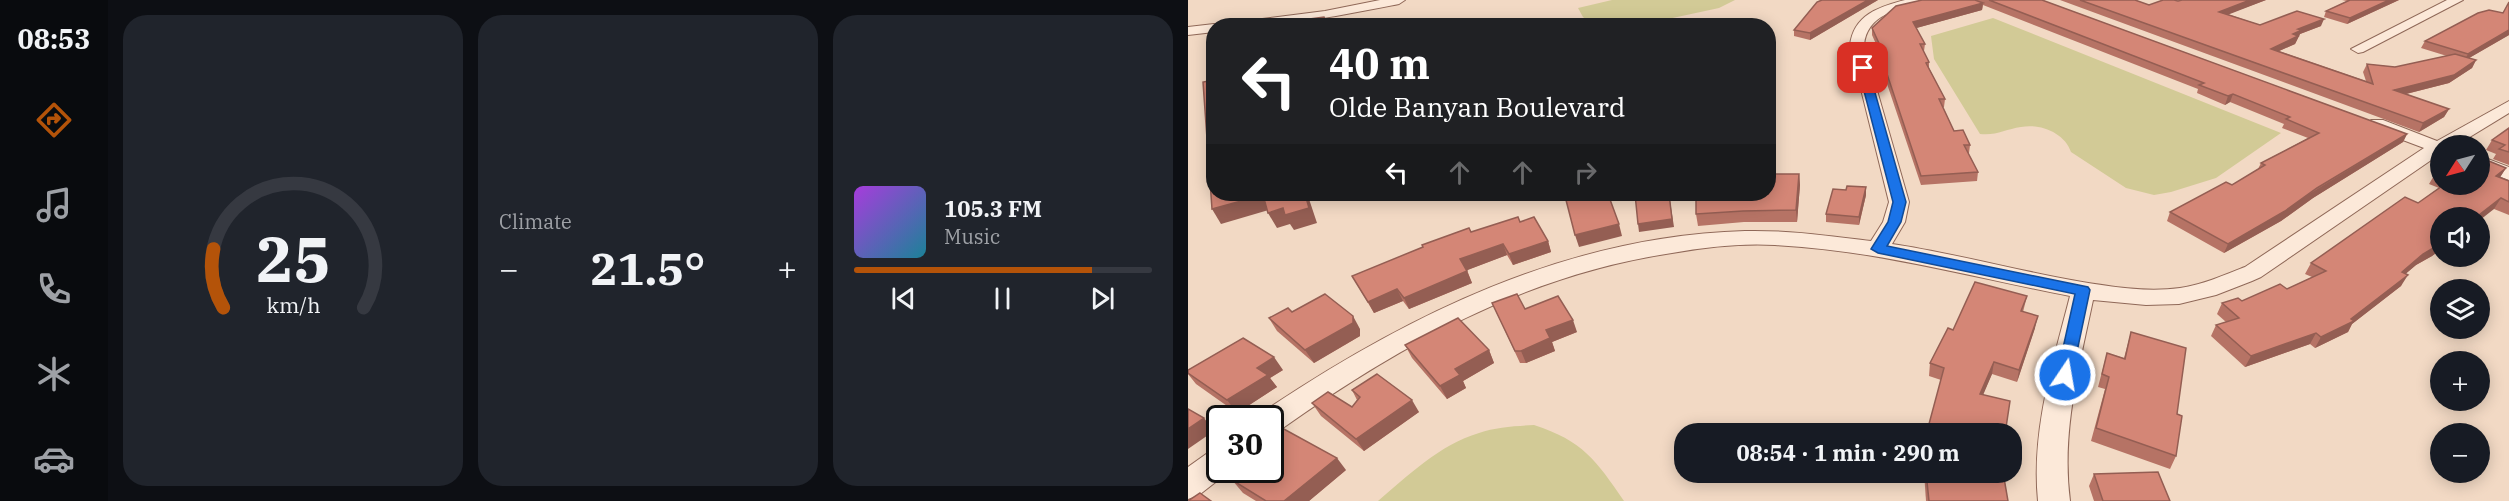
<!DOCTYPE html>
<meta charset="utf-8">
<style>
body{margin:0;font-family:"IBM Plex Serif",serif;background:#20242c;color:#f1f3f6;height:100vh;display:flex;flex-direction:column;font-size:22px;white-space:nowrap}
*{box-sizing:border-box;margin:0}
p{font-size:20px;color:#9ea1a6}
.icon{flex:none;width:33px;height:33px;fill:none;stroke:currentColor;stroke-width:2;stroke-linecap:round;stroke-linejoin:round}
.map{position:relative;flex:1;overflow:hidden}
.panel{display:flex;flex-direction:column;gap:15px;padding:15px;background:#0d0f14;width:1080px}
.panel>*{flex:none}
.guide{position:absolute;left:18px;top:18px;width:570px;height:183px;border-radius:24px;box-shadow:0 3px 15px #0003;background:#202124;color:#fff;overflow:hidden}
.needle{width:39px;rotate:234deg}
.fabs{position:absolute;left:1242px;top:135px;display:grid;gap:12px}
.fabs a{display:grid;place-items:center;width:60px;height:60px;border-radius:50%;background:#171b24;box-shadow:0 3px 15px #0003;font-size:30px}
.speed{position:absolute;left:18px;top:405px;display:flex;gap:12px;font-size:30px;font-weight:700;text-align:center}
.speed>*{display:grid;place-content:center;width:78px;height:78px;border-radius:50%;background:#171b24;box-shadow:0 3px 15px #0003;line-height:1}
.speed .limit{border:3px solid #111;border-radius:9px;background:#fff;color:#111}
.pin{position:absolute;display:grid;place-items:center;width:51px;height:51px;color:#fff;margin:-26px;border-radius:12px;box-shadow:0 3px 9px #0006}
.me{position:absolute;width:66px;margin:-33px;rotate:12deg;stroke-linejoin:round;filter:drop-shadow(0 0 4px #0008)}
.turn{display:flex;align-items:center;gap:21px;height:126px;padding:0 24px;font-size:27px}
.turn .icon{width:78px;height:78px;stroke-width:2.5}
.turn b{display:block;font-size:42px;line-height:51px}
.lanes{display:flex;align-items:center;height:57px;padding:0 24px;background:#0003;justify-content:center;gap:30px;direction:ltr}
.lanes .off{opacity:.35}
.big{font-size:45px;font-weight:700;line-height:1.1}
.panel .widget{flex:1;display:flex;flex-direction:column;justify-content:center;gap:9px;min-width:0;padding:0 21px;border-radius:24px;background:#20242c}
.panel .dial{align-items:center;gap:0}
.dial svg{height:156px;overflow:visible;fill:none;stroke:#363941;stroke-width:7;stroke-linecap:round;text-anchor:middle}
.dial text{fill:#f1f3f6;stroke:none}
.song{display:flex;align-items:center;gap:18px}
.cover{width:72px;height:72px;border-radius:9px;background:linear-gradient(135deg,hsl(280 70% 55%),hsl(190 70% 35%))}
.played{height:6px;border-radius:3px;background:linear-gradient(90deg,#b45309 80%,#363941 80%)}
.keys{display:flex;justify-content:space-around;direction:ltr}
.heat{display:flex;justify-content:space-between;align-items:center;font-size:33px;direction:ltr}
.panel .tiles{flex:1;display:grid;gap:15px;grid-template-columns:repeat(3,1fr)}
.trip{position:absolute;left:486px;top:423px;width:348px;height:60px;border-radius:24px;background:#171b24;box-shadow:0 3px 15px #0003;font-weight:700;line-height:60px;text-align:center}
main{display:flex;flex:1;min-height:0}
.tabs{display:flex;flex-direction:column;width:108px;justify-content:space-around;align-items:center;background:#090b0e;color:#9ea1a6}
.tabs .icon{width:42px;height:42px}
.tabs .active{color:#b45309}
.tabs b{font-size:27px;color:#f1f3f6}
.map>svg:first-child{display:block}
</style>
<main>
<nav class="tabs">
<b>08:53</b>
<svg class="icon active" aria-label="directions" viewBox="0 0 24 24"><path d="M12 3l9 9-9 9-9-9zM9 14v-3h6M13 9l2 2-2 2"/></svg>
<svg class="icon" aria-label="music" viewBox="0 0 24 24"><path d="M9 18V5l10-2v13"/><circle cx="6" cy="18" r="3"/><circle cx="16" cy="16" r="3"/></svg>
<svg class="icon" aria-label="phone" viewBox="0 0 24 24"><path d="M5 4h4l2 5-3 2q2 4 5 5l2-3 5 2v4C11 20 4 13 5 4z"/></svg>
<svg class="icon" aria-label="climate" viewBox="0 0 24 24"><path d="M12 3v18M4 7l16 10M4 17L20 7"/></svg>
<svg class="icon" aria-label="car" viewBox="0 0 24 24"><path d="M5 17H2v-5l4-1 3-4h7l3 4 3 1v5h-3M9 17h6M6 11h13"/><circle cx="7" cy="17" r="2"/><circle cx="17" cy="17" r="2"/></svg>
</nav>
<section class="panel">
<div class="tiles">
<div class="widget dial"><svg viewBox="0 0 100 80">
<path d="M14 69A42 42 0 1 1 86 69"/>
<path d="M14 69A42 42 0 0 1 9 39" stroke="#b45309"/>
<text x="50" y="56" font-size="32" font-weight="700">25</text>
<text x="50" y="72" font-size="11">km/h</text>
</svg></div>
<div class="widget"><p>Climate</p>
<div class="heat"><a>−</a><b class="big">21.5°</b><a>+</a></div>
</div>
<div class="widget">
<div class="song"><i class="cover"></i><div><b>105.3 FM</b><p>Music</p></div></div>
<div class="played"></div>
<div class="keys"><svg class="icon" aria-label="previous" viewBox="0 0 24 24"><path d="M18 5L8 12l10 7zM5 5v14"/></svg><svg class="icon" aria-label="pause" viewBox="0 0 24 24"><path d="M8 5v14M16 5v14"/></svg><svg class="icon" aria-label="next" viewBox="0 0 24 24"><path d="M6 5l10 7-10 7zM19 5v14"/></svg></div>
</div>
</div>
</section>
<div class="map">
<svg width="1321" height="501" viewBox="0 0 1321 501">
<rect width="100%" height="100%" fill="#f2d9c4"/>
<g fill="#d2ca96">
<path d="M424 0H547L531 8 452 25H404L395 17 390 8Z"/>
<path d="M805 18 1093 133 1028 178 983 192 966 195 938 188 883 152C877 133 852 123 833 127 818 129 808 136 792 134L746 59 743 36Z"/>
<path d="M346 425C395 441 408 460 436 501H190C221 475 251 445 291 433 308 427 328 426 346 425Z"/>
</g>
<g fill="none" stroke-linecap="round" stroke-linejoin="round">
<defs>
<g id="minor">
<path d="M192 0H217L211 4C155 15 102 26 44 26L51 22 137 11Z"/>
<path d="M717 0H738L736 3C710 9 679 14 676 45L721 202 717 222 704 244C764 253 823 269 883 280 918 286 956 293 992 288 1014 285 1036 275 1057 267L1236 148 1183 128 1180 124 1183 120H1195L1249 141 1321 101V113L1267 146H1252V154L1073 277 1064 281 1028 295 991 304 958 305 905 300C891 367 873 432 882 501H850C843 430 865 363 882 296 783 277 688 250 587 245 552 243 518 247 484 253 337 275 212 345 92 430L82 434V418H69L72 414C217 316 378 236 557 231 599 230 642 236 683 241L695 222 701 202 662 45C666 15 690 7 717 0Z"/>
<path d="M1259 0H1275L1175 52 1170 53 1163 49Z"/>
<path d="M26 24 31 26H26V32L0 35V27Z"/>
<path d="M1292 156 1321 167V180L1292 169Z"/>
<path d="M32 448V470H43L11 495 0 499V467L21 452Z"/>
</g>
</defs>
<use href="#minor" stroke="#8f6858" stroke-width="2"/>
<use href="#minor" fill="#fce9d9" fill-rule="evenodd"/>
</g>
<g fill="#b67365">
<path d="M634 0H690L622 40 606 36V30Z"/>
<path d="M734 0H854L1219 134 1215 142 1125 198 1093 221 1036 253 979 221 982 212 1044 185 1070 169 1073 163 1120 138 1094 128 1096 124 1042 102 1037 105 1009 93 1010 89 795 5 794 10 728 28 737 44 736 51H735L741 62V68L757 99 756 107H755L766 131 782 145 781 153H780L790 172 789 181 733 185 691 60 692 53 684 35V28Z"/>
<path d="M872 0H947L961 5 990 1 994 0H1078L1040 14 1072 25 1133 26 1112 34 1107 44 1091 51 1178 81 1175 72 1179 64 1207 67 1259 56 1233 48 1237 41 1315 13 1321 2V35L1281 58 1288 60 1284 68 1261 83 1218 94 1261 109 1256 117 1231 132Z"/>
<path d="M1154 0H1211L1159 24 1136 17 1138 11 1159 1Z"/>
<path d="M1321 128V165L1305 159 1308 154 1298 150 1304 140Z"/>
<path d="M1318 168 1312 177 1321 181V215L1306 209 1252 218V250L1244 256 1228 265 1217 274 1213 286 1164 324 1160 332 1127 348 1122 344 1057 367 1023 336 1028 325 1038 322 1029 314 1034 303 1054 301 1099 289 1124 277 1117 274 1123 263 1230 203 1251 188 1241 184 1247 174 1252 170V184H1292Z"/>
<path d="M611 174 612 185 609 222H556L510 226 508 214Z"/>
<path d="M678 187V195L671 225 638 222V214L658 190Z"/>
<path d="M332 222 360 241 363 252 325 265 319 255 279 270 284 283 221 309 215 301 186 313 164 276 283 232Z"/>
<path d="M839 296 835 312 847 328 829 382 804 374 795 394 817 434H740L741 424 753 380 741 376 742 363 765 330Z"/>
<path d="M304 303 337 309 389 332 364 342 367 351 338 363H332Z"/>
<path d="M104 312 172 329V336L126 363 89 331 81 318Z"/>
<path d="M943 332 989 414 988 456 982 469 903 441 917 389 910 387 919 353 936 358Z"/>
<path d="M217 345 301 350 306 363 275 381 278 388 259 399 224 358Z"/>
<path d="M0 370H95L82 378 89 387 49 413 8 384 0 374Z"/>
<path d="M164 390 231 412 176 451 133 416 124 403 164 407 169 400Z"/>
<path d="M158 470 121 501H68L55 493 44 480Z"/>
<path d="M736 472H815L820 501H738Z"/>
<path d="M906 474 982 501H906L901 486Z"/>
</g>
<g fill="#945e53">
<path d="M680 0H690L622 40V33Z"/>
<path d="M1062 0H1078L1029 19 1031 12Z"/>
<path d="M1201 0H1211L1159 24 1162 18Z"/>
<path d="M795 3 794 10 725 29V22Z"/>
<path d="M1136 19 1133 26 1112 34 1107 44 1080 56 1083 49 1105 34 1110 29Z"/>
<path d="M1321 30V35L1276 61 1280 54Z"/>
<path d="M1288 60 1284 68 1261 83 1202 98 1206 90Z"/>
<path d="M1045 94 1042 102 1037 105 1040 96Z"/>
<path d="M1261 109 1256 117 1231 132 1235 123Z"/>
<path d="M1219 134 1215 142 1125 198 1093 221 1036 253 1040 244Z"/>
<path d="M1318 168 1311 179 1308 176Z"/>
<path d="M611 174 612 185 609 222 608 210Z"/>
<path d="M678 187V195L671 225V217Z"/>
<path d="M117 194H140L121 199 129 223 106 230 102 224 89 228 80 213 95 208Z"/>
<path d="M481 194 486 227 451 232 450 224Z"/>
<path d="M75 195 84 209 33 224 24 209Z"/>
<path d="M1313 198 1306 209 1292 220V218H1287Z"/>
<path d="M431 224 434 236 391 247 387 235Z"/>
<path d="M360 241 363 252 325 265 321 254Z"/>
<path d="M315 244 319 255 277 271 272 259Z"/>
<path d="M1252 244V250L1244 256 1228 265 1207 283 1214 272 1235 254Z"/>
<path d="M279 271 284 283 221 309 216 298Z"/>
<path d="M1220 275 1213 286 1164 324 1160 332 1127 348 1133 337 1163 319Z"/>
<path d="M209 289 215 301 186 313 180 302Z"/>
<path d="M165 316 172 329V336L126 363 117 350Z"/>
<path d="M850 316 847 328 829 382 831 370Z"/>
<path d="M385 320 389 332 364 342 367 351 338 363 333 351 358 330Z"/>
<path d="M1128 333 1122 344 1057 367 1063 356Z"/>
<path d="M301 350 306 363 275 381 278 388 259 399 252 386 267 369Z"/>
<path d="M86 357 95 370 82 378 89 387 49 413 39 400 69 368Z"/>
<path d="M806 362 804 374 790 407 792 394Z"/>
<path d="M224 400 231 412 176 451 168 439Z"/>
<path d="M16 418 26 431 0 449V429Z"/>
<path d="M149 458 158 470 121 501H96Z"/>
</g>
<g fill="#d48676" stroke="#945e53" stroke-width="1.5">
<path d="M634 0H680L622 33 606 30 629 2Z"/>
<path d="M734 0H787L795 3 725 22 737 44H732L741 62 738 63 757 99H751L766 131 775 130 782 145H776L790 172 733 176 692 53 695 52 684 28 708 6Z"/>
<path d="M801 0H854L1219 134 1129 188 1097 211 1040 244 982 212 1038 182 1044 185 1077 165 1073 163 1131 133 1098 119 1102 117 1045 94 1040 96 1011 85 1016 83Z"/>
<path d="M892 0H947L961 5 975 0H986L990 1 994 0H1062L1031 12 1072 25 1109 11 1136 19 1110 29 1114 30 1105 34 1110 36 1083 49 1185 84 1179 64 1207 67 1267 54 1288 60 1266 75 1206 90 1261 109 1235 123Z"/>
<path d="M1162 0H1201L1162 18 1138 11Z"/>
<path d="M1321 2V30L1280 54 1237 41 1290 13 1301 10 1315 13Z"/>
<path d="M136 17 140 26H106L114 20Z"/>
<path d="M354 24 357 26H345Z"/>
<path d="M26 80V194H117L121 208 97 215 95 208 80 213 75 195 24 209 15 82Z"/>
<path d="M1321 128V152L1311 149 1317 145 1304 140Z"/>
<path d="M1296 159 1318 168 1308 176 1321 181V202L1313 198 1287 218H1252V244L1235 254 1214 272 1220 275 1163 319 1166 321 1133 337 1128 333 1063 356 1028 325 1051 318 1034 303 1050 298 1054 301 1092 284 1099 289 1138 271 1123 263 1217 197 1230 203 1257 184H1292V162Z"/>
<path d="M1252 170V176L1247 174Z"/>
<path d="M580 174H611L608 210 555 211 508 214V194H580Z"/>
<path d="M659 186 678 187 671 217 638 214 645 189 658 190Z"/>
<path d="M407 194H420L431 224 387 235 378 200Z"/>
<path d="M447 194H481L484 219 450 224Z"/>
<path d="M330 217 332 222 346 217 360 241 321 254 315 244 272 259 279 271 216 298 209 289 180 302 164 276 235 247 234 245 281 228 283 232Z"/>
<path d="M787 282 839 296 833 311 850 316 831 370 806 362 792 394 822 401 817 434H779L741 424 756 368 742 363 760 328 765 330Z"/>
<path d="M137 294 165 316V323L117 350 81 318 100 308 104 312Z"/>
<path d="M329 294 337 309 370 296 385 320 358 330 362 338 333 351H327L304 303Z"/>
<path d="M270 318 301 350 267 369 272 375 252 386 217 345Z"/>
<path d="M943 332 998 348 989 414 994 416 988 456 908 428 921 377 914 374 919 353 937 359Z"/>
<path d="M55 338 86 357 69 368 80 375 39 400 0 373V370Z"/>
<path d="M189 374 224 400 168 439 124 403 140 392 164 407 172 397 164 390Z"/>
<path d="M0 409 16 418 0 429Z"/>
<path d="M94 428 149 458 96 501H78L44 480 58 470H82V436Z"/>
<path d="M738 472H815L820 501H741Z"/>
<path d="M970 472 982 501H915L906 474Z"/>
<path d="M12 493 23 501H0Z"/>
</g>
<path fill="#1a73e8" stroke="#114b97" stroke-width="1.5" d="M675 65 680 68 718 202 713 222 699 246 900 287 902 290 883 380 877 381 871 380 869 375 887 294 690 253 683 249 700 222 705 202 670 68Z"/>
</svg>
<div class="fabs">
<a><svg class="needle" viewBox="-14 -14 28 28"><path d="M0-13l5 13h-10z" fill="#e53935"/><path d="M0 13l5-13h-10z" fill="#9ea1a6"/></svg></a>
<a><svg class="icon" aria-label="sound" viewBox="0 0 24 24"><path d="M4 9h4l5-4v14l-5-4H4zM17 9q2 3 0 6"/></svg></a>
<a><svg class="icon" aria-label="layers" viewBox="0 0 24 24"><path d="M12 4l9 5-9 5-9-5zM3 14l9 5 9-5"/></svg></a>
<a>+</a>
<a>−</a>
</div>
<div class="speed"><div class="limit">30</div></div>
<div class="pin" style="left:675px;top:68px;background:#d93025"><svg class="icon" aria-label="arrive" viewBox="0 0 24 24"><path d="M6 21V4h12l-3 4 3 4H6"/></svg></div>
<svg class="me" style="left:877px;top:375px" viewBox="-20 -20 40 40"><circle r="17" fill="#1a73e8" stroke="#fff" stroke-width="3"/><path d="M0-11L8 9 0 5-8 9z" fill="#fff"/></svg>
<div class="trip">08:54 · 1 min · 290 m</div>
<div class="guide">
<div class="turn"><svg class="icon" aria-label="left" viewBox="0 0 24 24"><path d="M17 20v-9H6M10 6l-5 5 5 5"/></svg><div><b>40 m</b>Olde Banyan Boulevard</div></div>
<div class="lanes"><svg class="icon" aria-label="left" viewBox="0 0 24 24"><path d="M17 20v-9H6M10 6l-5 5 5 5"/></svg><svg class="icon off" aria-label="ahead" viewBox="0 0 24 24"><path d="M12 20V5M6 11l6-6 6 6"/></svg><svg class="icon off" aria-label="ahead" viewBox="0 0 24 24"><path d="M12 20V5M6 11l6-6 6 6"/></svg><svg class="icon off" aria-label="right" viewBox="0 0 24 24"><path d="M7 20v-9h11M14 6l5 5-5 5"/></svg></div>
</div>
</div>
</main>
